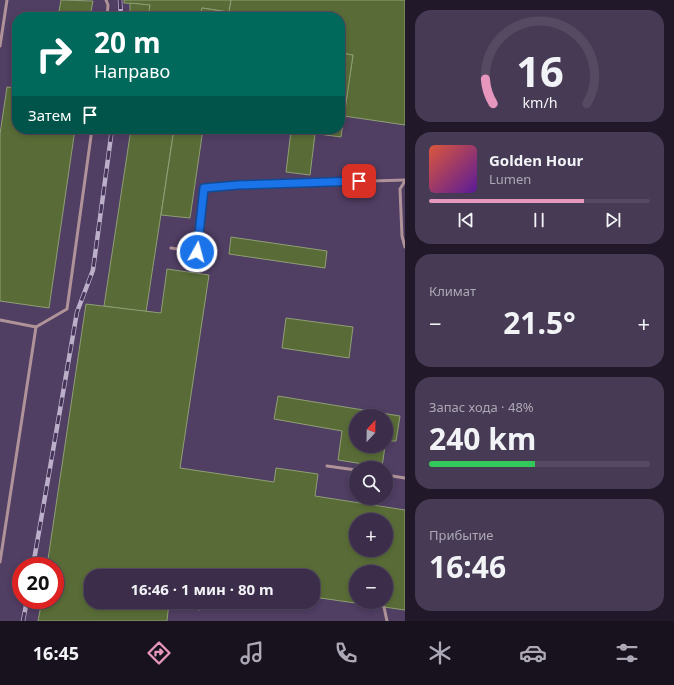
<!DOCTYPE html>
<html lang="ru">
<meta charset="utf-8">
<style>
body{margin:0;font-family:"Noto Sans",sans-serif;background:#473a54;color:#f1f3f6;height:100vh;display:flex;flex-direction:column;font-size:15px;white-space:nowrap}
*{box-sizing:border-box;margin:0}
p{font-size:13px;color:#aca8b5}
.icon{flex:none;width:22px;height:22px;fill:none;stroke:currentColor;stroke-width:2;stroke-linecap:round;stroke-linejoin:round}
.map{position:relative;flex:1;overflow:hidden}
.drawer{display:flex;flex-direction:column;gap:10px;padding:10px;background:#211929;width:269px}
.drawer>*{flex:none}
.banner{position:absolute;left:12px;top:12px;width:333px;height:122px;border-radius:16px;box-shadow:0 2px 6px #0003,0 0 0 1px #554a62;background:#00695c;color:#fff;overflow:hidden}
.needle{width:26px;rotate:22deg}
.buttons{position:absolute;left:349px;top:409px;display:grid;gap:8px}
.buttons a{display:grid;place-items:center;width:44px;height:44px;border-radius:50%;background:#3c2e4a;box-shadow:0 2px 6px #0003,0 0 0 1px #554a62;font-size:20px}
.speed{position:absolute;left:12px;top:557px;display:flex;gap:8px;font-size:20px;font-weight:700;text-align:center}
.speed>*{display:grid;place-content:center;width:52px;height:52px;border-radius:50%;background:#3c2e4a;box-shadow:0 2px 6px #0003,0 0 0 1px #554a62;line-height:1}
.speed .limit{border:6px solid #d22;background:#fff;color:#111}
.pin{position:absolute;display:grid;place-items:center;width:34px;height:34px;color:#fff;margin:-17px;border-radius:8px;box-shadow:0 2px 6px #0006}
.me{position:absolute;width:44px;margin:-22px;rotate:7deg;stroke-linejoin:round;filter:drop-shadow(0 0 3px #0008)}
.turn{display:flex;align-items:center;gap:14px;height:84px;padding:0 16px;font-size:18px}
.turn .icon{width:52px;height:52px;stroke-width:2.5}
.turn b{display:block;font-size:28px;line-height:34px}
.then{display:flex;align-items:center;height:38px;padding:0 16px;background:#0003;gap:8px;font-size:15px}
.big{font-size:30px;font-weight:700;line-height:1.1}
.drawer .tile{flex:1;display:flex;flex-direction:column;justify-content:center;gap:6px;min-width:0;padding:0 14px;border-radius:16px;background:#473a54}
.drawer .dial{align-items:center;gap:0}
.dial svg{height:104px;overflow:visible;fill:none;stroke:#554a62;stroke-width:7;stroke-linecap:round;text-anchor:middle}
.dial text{fill:#f1f3f6;stroke:none}
.song{display:flex;align-items:center;gap:12px}
.cover{width:48px;height:48px;border-radius:6px;background:linear-gradient(135deg,hsl(10 70% 55%),hsl(270 70% 35%))}
.played{height:4px;border-radius:2px;background:linear-gradient(90deg,#e797bd 70%,#554a62 70%)}
.keys{display:flex;justify-content:space-around;direction:ltr}
.heat{display:flex;justify-content:space-between;align-items:center;font-size:22px;direction:ltr}
.charge{height:6px;border-radius:3px;background:linear-gradient(90deg,#34c759 48%,#554a62 0)}
.trip{position:absolute;left:84px;top:569px;width:236px;height:40px;border-radius:16px;background:#3c2e4a;box-shadow:0 2px 6px #0003,0 0 0 1px #554a62;font-weight:700;line-height:40px;text-align:center}
.tabs{display:flex;height:64px;justify-content:space-around;align-items:center;background:#18121e;color:#aca8b5}
.tabs .icon{width:28px;height:28px}
.tabs .active{color:#e797bd}
.tabs b{font-size:18px;color:#f1f3f6}
main{display:flex;flex:1;min-height:0}
.map>svg:first-child{display:block}
</style>
<main>
<div class="map">
<svg width="405" height="621" viewBox="0 0 405 621">
<rect width="100%" height="100%" fill="#503e63"/>
<g fill="#596c37" stroke="#8f9f74" fill-rule="evenodd">
<path d="M61 0 93 1 90 17H58Z"/>
<path d="M124 0H231L229 12 202 8 200 17H160L148 15 150 5 124 3Z"/>
<path d="M231 0H405V125L344 116 353 55 340 53V17H253V16L229 12Z"/>
<path d="M130 3 150 5 148 17H130Z"/>
<path d="M202 8 253 16V17H200Z"/>
<path d="M340 53 353 55 341 137 280 129H340Z"/>
<path d="M7 87 17 88V129H75L49 308 0 301V134Z"/>
<path d="M131 129H174L146 312 104 306Z"/>
<path d="M174 129H203L190 218 161 215Z"/>
<path d="M291 131 315 134 310 175 286 172Z"/>
<path d="M231 237 327 251 325 268 229 254Z"/>
<path d="M167 269 209 275 180 468 274 482 276 468 318 474 315 496 405 510V610L313 597V576H91V602H169L167 621H38L42 600H55V566H47L86 304 161 313ZM356 520H386V550H356ZM356 572H386V602H356Z"/>
<path d="M286 318 353 327 349 358 282 348Z"/>
<path d="M278 396 400 416 396 441H386V416H356V446H385L382 467 338 460 342 431 274 419Z"/>
<path d="M177 602H202L200 610 177 606Z"/>
<path d="M228 602H253L252 608 227 604Z"/>
</g>
<g fill="none" stroke-linecap="round" stroke-linejoin="round">
<g stroke="#b09398" stroke-width="3">
<path d="M106 0 108 5 107 17"/>
<path d="M0 46 7 0"/>
<path d="M405 181 400 189 402 236 405 247"/>
<path d="M171 248 197 252 204 188 238 185 405 180"/>
<path d="M0 320 36 327 67 309 92 129"/>
<path d="M327 466 356 470"/>
<path d="M386 475 405 478"/>
<path d="M0 562 36 327"/>
<path d="M384 607 387 621"/>
</g>
<defs>
<g id="rail">
<path d="M120 0 121 17"/>
<path d="M33 566 77 312 93 270 112 129"/>
<path d="M23 621 27 600"/>
</g>
</defs>
<use href="#rail" stroke="#bbafca" stroke-width="4.5"/>
<use href="#rail" stroke="#453458" stroke-width="3" stroke-dasharray="9" stroke-linecap="butt"/>
</g>
<g fill="none" stroke-linecap="round" stroke-linejoin="round">
<defs>
<path id="route" d="M197 252 204 188 238 185 359 181"/>
</defs>
<use href="#route" stroke="#114b97" stroke-width="10"/>
<use href="#route" stroke="#1a73e8" stroke-width="7"/>
</g>
</svg>
<div class="buttons">
<a><svg class="needle" viewBox="-14 -14 28 28"><path d="M0-13l5 13h-10z" fill="#e53935"/><path d="M0 13l5-13h-10z" fill="#aca8b5"/></svg></a>
<a><svg class="icon" aria-label="search" viewBox="0 0 24 24"><circle cx="10" cy="10" r="6"/><path d="M15 15l6 6"/></svg></a>
<a>+</a>
<a>−</a>
</div>
<div class="speed"><div class="limit">20</div></div>
<div class="pin" style="left:359px;top:181px;background:#d93025"><svg class="icon" aria-label="arrive" viewBox="0 0 24 24"><path d="M6 21V4h12l-3 4 3 4H6"/></svg></div>
<svg class="me" style="left:197px;top:252px" viewBox="-20 -20 40 40"><circle r="17" fill="#1a73e8" stroke="#fff" stroke-width="3"/><path d="M0-11L8 9 0 5-8 9z" fill="#fff"/></svg>
<div class="trip">16:46 · 1 мин · 80 m</div>
<div class="banner">
<div class="turn"><svg class="icon" aria-label="right" viewBox="0 0 24 24"><path d="M7 20v-9h11M14 6l5 5-5 5"/></svg><div><b>20 m</b>Направо</div></div>
<div class="then">Затем<svg class="icon" aria-label="arrive" viewBox="0 0 24 24"><path d="M6 21V4h12l-3 4 3 4H6"/></svg></div>
</div>
</div>
<section class="drawer">
<div class="tile dial"><svg viewBox="0 0 100 80">
<path d="M14 69A42 42 0 1 1 86 69"/>
<path d="M14 69A42 42 0 0 1 8 50" stroke="#e797bd"/>
<text x="50" y="56" font-size="32" font-weight="700">16</text>
<text x="50" y="72" font-size="11">km/h</text>
</svg></div>
<div class="tile">
<div class="song"><i class="cover"></i><div><b>Golden Hour</b><p>Lumen</p></div></div>
<div class="played"></div>
<div class="keys"><svg class="icon" aria-label="previous" viewBox="0 0 24 24"><path d="M18 5L8 12l10 7zM5 5v14"/></svg><svg class="icon" aria-label="pause" viewBox="0 0 24 24"><path d="M8 5v14M16 5v14"/></svg><svg class="icon" aria-label="next" viewBox="0 0 24 24"><path d="M6 5l10 7-10 7zM19 5v14"/></svg></div>
</div>
<div class="tile"><p>Климат</p>
<div class="heat"><a>−</a><b class="big">21.5°</b><a>+</a></div>
</div>
<div class="tile"><p>Запас хода · 48%</p><b class="big">240 km</b><div class="charge"></div></div>
<div class="tile"><p>Прибытие</p><b class="big">16:46</b></div>
</section>
</main>
<nav class="tabs">
<b>16:45</b>
<svg class="icon active" aria-label="directions" viewBox="0 0 24 24"><path d="M12 3l9 9-9 9-9-9zM9 14v-3h6M13 9l2 2-2 2"/></svg>
<svg class="icon" aria-label="music" viewBox="0 0 24 24"><path d="M9 18V5l10-2v13"/><circle cx="6" cy="18" r="3"/><circle cx="16" cy="16" r="3"/></svg>
<svg class="icon" aria-label="phone" viewBox="0 0 24 24"><path d="M5 4h4l2 5-3 2q2 4 5 5l2-3 5 2v4C11 20 4 13 5 4z"/></svg>
<svg class="icon" aria-label="climate" viewBox="0 0 24 24"><path d="M12 3v18M4 7l16 10M4 17L20 7"/></svg>
<svg class="icon" aria-label="car" viewBox="0 0 24 24"><path d="M5 17H2v-5l4-1 3-4h7l3 4 3 1v5h-3M9 17h6M6 11h13"/><circle cx="7" cy="17" r="2"/><circle cx="17" cy="17" r="2"/></svg>
<svg class="icon" aria-label="filters" viewBox="0 0 24 24"><path d="M4 7h16M4 17h16"/><circle cx="9" cy="7" r="2"/><circle cx="15" cy="17" r="2"/></svg>
</nav>
